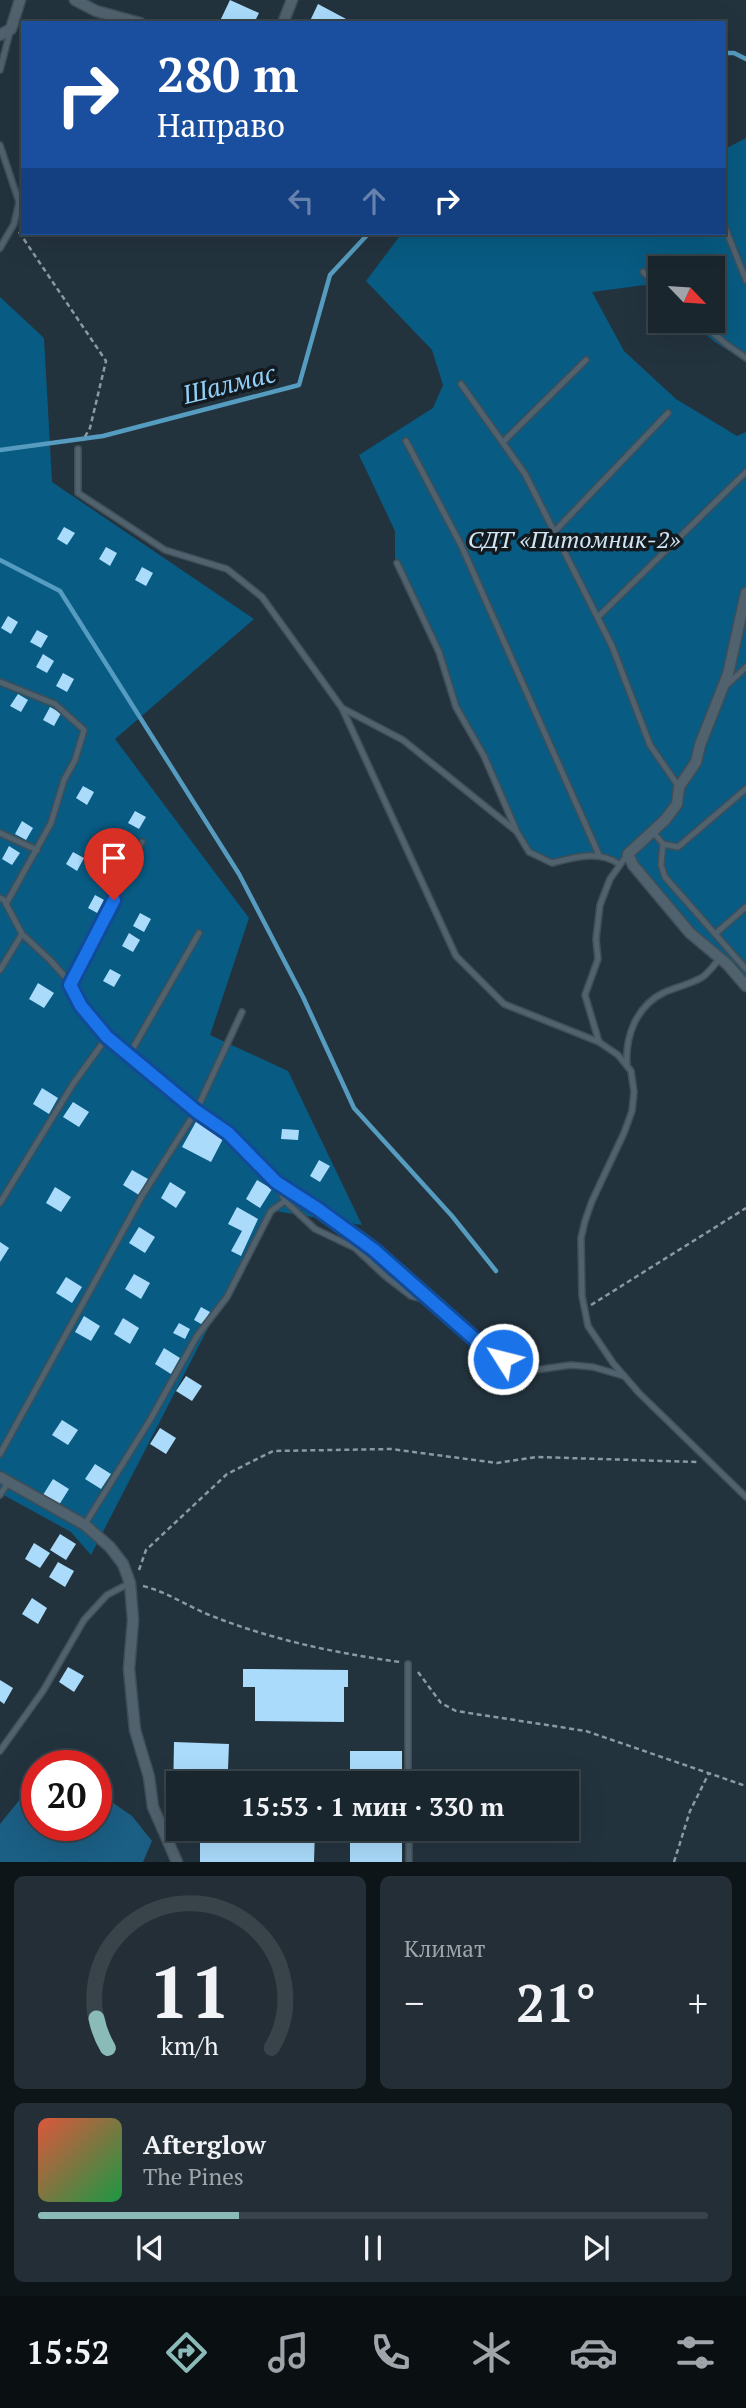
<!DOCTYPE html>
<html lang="ru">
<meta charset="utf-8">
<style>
body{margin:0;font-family:"PT Serif",serif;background:#232e36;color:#f1f3f6;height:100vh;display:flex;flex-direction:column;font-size:26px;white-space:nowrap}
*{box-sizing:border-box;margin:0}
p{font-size:23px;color:#9fa5aa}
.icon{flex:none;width:38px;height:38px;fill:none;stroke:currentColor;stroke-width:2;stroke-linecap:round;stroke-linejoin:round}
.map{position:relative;height:1862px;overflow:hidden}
.sheet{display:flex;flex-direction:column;gap:14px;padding:14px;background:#0e1519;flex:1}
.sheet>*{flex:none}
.hud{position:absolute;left:21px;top:21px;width:705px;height:214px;border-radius:0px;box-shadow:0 7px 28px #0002,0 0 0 2px #38434a;background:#1a4fa0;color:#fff;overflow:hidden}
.needle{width:46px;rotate:115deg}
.tools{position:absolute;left:648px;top:256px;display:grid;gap:14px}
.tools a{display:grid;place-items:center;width:77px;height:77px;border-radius:0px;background:#1a262e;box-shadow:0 7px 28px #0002,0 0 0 2px #38434a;font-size:35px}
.speed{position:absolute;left:21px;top:1750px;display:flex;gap:14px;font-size:35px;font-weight:700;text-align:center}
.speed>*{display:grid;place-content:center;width:91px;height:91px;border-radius:50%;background:#1a262e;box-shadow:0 7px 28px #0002,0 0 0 2px #38434a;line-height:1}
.speed .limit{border:10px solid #d22;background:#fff;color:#111}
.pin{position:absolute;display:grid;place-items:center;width:60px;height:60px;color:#fff;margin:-72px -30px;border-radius:50% 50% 50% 0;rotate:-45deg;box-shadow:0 0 7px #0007}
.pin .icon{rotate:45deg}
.me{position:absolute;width:77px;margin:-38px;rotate:306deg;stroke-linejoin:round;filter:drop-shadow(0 0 5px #0008)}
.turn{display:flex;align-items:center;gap:24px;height:147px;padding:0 21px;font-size:32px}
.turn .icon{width:91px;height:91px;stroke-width:2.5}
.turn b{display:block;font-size:49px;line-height:60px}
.lanes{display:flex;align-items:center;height:66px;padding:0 21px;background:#0003;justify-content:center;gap:35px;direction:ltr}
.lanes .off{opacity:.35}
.big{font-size:52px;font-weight:800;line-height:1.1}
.sheet .tile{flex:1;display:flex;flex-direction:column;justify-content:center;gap:10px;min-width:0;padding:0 24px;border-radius:10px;background:#232e36}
.sheet .dial{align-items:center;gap:0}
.dial svg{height:182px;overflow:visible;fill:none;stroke:#38434a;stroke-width:7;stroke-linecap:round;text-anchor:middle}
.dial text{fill:#f1f3f6;stroke:none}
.song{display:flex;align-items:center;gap:21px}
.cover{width:84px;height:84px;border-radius:10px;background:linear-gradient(135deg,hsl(10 70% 55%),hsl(140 70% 35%))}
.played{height:7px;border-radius:4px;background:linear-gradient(90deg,#8bbbb9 30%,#38434a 30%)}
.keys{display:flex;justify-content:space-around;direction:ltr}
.heat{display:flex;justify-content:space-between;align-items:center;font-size:38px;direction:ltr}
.sheet .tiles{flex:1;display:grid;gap:14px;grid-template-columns:1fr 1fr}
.tile:last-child{grid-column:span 2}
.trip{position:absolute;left:166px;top:1771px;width:413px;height:70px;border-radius:0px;background:#1a262e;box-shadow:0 7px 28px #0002,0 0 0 2px #38434a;font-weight:800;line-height:70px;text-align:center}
.menu{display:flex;height:112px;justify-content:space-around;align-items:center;background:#0a0f12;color:#9fa5aa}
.menu .icon{width:49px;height:49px}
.menu .active{color:#8bbbb9}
.menu b{font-size:32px;color:#f1f3f6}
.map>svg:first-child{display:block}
</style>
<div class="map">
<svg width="746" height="1862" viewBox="0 0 746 1862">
<rect width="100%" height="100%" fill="#23333e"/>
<g fill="#085b83">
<path d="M746 138V362L715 342 688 320H712V268H660V297L645 285 592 292 624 351 676 399 737 436 746 432V984L692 931 627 851 615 864C594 855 574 861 552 867L526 853 513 831 481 757 452 705 438 656 395 565V531L359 455 433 408 443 385 432 350 366 281 402 233H724L725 149Z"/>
<path d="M0 297 44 338 52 482 254 619 115 739 249 918 210 1035 288 1071 362 1225 269 1210 91 1555 71 1532 0 1493Z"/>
</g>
<path fill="#1b5f85" d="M37 1778V1825H96V1791L132 1816 152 1841 143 1862H0V1824Z"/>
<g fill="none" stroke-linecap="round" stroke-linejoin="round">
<g stroke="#559cc0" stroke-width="4.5">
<path d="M724 53H734L746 59"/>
<path d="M0 450 103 436 299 385 330 275 369 233"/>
<path d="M0 560 60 591 239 874 303 997 354 1108 452 1216 496 1271"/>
</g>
</g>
<g fill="#aadbfb">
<path d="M230 0 259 13 254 23H219Z"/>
<path d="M318 4 348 20 346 23H309Z"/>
<path d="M64 527 75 533 67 545 57 539Z"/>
<path d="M106 547 117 553 110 566 99 559Z"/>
<path d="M142 567 153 573 146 586 135 580Z"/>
<path d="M8 616 18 622 11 634 1 628Z"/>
<path d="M37 630 48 636 41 648 30 642Z"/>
<path d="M43 654 54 661 47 673 36 667Z"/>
<path d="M63 673 74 679 67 692 56 686Z"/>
<path d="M18 694 28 700 21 712 10 706Z"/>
<path d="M50 707 61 713 54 726 43 720Z"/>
<path d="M83 786 94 792 87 805 76 798Z"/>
<path d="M135 811 146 817 139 829 128 823Z"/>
<path d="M22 821 33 828 26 840 15 834Z"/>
<path d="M9 846 20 853 12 865 2 859Z"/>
<path d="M73 852 84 858 77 871 66 864Z"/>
<path d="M110 857 121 863 114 875 103 869Z"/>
<path d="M95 895 106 901 99 914 88 908Z"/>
<path d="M140 913 151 919 144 932 133 926Z"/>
<path d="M129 933 140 940 133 952 122 946Z"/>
<path d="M110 969 121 975 114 987 103 981Z"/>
<path d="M38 983 54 993 44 1008 29 999Z"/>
<path d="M42 1088 58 1098 49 1114 33 1104Z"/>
<path d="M73 1102 89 1112 79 1127 63 1117Z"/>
<path d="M197 1120 225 1135 211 1162 182 1147Z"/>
<path d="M282 1129 299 1130 298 1140 281 1139Z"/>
<path d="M319 1160 330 1166 320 1182 310 1176Z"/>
<path d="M132 1170 148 1179 139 1195 123 1185Z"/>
<path d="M257 1180 272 1189 260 1208 246 1199Z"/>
<path d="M170 1182 186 1192 176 1208 161 1198Z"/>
<path d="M55 1187 71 1197 61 1212 46 1203Z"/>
<path d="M237 1207 258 1219 241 1256 231 1251 242 1231 228 1224Z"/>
<path d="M139 1227 155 1237 145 1253 129 1243Z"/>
<path d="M0 1242 9 1248 0 1262Z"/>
<path d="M134 1274 150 1283 141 1299 125 1289Z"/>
<path d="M66 1277 82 1287 72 1303 56 1293Z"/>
<path d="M201 1307 210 1312 203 1325 194 1320Z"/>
<path d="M84 1316 100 1326 91 1341 75 1332Z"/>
<path d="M123 1318 139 1328 130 1344 114 1334Z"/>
<path d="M179 1323 190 1329 185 1339 173 1333Z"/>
<path d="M164 1348 180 1358 171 1374 155 1364Z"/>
<path d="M186 1376 202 1386 192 1401 176 1391Z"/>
<path d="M62 1420 78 1430 68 1445 52 1435Z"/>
<path d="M160 1428 176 1438 166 1454 150 1444Z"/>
<path d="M95 1464 111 1474 101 1489 85 1479Z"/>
<path d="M53 1479 69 1489 59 1505 43 1495Z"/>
<path d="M60 1534 76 1544 66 1560 50 1550Z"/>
<path d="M34 1543 50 1553 40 1568 25 1559Z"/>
<path d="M58 1562 74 1571 65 1587 49 1577Z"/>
<path d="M32 1598 47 1608 38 1624 22 1614Z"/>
<path d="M68 1667 84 1676 74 1692 59 1682Z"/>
<path d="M243 1669 348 1670V1687H344V1722L255 1721V1687H243Z"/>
<path d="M0 1680 13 1688 4 1704 0 1701Z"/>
<path d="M174 1742 229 1744 228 1769 316 1771V1783H178V1798H173Z"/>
<rect x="350" y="1751" width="52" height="32"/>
<path d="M200 1829H315L314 1862H200Z"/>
<rect x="350" y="1829" width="52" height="33"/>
</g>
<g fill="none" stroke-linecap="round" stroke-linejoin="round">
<defs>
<g id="lane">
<path d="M0 70 10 32"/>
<path d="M0 145 19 202 14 224 0 248"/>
<path d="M724 225 746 280"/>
<path d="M643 272 660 287"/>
<path d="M698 320 726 344 746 358"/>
<path d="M461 384 525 474 612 646 650 745 679 787"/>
<path d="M406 441 461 545 599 855"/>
<path d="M503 442 586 360"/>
<path d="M78 449V493L165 550 227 569 262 597 342 708 456 956 504 1004 599 1042"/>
<path d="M555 531 668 413"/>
<path d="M397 563 439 652 456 707 484 756 517 832 529 852 552 863C575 857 598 850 619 864"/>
<path d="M598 617 746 472"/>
<path d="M0 682 55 704 84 730 75 760 64 780 51 823 6 904"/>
<path d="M728 684 746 667"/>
<path d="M342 708 403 740 516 831"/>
<path d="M653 832 663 844 661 865 665 877 746 969"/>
<path d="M0 833 37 850"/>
<path d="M663 844 678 847 746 789"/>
<path d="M627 855 610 879 600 905 596 939 598 959 585 995 599 1042 618 1055 631 1071 634 1092 632 1111 624 1133 592 1201 585 1221 581 1238 582 1296 588 1326 613 1363 639 1393 746 1497"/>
<path d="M0 898 4 900 22 934 50 960 68 980 81 1006 107 1037 196 1111 228 1133 276 1182 319 1209 375 1250 478 1341 503 1359 528 1371 571 1365 593 1367 624 1376"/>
<path d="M715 934 746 907"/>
<path d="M0 970 22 934"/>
<path d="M70 985 142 842"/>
<path d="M129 1055 199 933"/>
<path d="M627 1065C625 1035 637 1005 665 992 677 987 690 984 701 978 709 973 714 965 720 958"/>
<path d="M276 1182 285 1201 315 1229 355 1248 385 1276 411 1296 433 1302"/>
<path d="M0 1203 73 1084 107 1037"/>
<path d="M0 1454 142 1196 196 1111 242 1012"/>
<path d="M0 1495 9 1481"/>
<path d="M85 1524 150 1420 197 1336 227 1297 271 1211 285 1201"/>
<path d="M408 1664V1783"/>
<path d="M0 1751 43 1691 84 1620 107 1595 130 1583"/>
<path d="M409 1829V1862"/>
</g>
<g id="street">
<path d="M75 0 96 11 140 23"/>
<path d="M283 23 292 0"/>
<path d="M0 35 11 29 20 0"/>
<path d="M746 593 728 674 700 745 696 762 679 787 677 804 665 820 628 854 633 865 690 933 727 964 746 986"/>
<path d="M0 1477 85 1525 110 1547 123 1564 130 1583 133 1620 129 1669 135 1730 149 1777 153 1807 177 1862"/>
</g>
</defs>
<use href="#lane" stroke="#3f4e57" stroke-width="8"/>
<use href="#street" stroke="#3f4e57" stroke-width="13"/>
<g stroke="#8b99a1" stroke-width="2.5" stroke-dasharray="5 3.5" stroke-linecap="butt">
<path d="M19 232 106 361 90 428 83 440"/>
<path d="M591 1305 746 1208"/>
<path d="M139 1570 146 1550 227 1474 273 1451 391 1449 497 1463 536 1457 697 1462"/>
<path d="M143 1586C168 1592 188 1607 212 1616 273 1640 335 1653 400 1662"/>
<path d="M418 1672 441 1703 456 1711 586 1731 746 1786"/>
<path d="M674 1862 690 1811 709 1773"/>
</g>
<use href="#lane" stroke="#50626e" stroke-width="5"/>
<use href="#street" stroke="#50626e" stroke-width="10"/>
</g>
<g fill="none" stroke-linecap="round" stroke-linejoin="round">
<defs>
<path id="route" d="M114 900 70 985 81 1006 107 1037 196 1111 228 1133 276 1182 318 1209 374 1250 478 1342 503 1359"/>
</defs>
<use href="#route" stroke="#114b97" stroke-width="18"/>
<use href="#route" stroke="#1a73e8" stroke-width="12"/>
</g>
<g text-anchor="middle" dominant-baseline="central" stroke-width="7" stroke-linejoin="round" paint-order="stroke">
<g font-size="24" font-style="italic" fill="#d1e5f3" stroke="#131a1f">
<text x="574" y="539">СДТ «Питомник-2»</text>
</g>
<g font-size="26" font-style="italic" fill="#91cff8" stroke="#131a1f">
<text transform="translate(229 383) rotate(-14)">Шалмас</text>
</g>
</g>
</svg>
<div class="tools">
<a><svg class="needle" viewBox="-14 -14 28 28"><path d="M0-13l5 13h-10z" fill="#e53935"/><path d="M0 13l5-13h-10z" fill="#9fa5aa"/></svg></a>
</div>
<div class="speed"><div class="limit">20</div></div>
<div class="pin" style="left:114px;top:900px;background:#d93025"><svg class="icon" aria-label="arrive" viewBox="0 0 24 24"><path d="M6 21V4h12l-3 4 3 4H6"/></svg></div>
<svg class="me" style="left:503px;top:1359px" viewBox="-20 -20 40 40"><circle r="17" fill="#1a73e8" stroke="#fff" stroke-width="3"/><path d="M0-11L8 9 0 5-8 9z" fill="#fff"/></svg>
<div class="trip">15:53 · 1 мин · 330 m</div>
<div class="hud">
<div class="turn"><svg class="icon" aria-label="right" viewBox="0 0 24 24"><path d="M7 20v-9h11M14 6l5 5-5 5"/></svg><div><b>280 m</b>Направо</div></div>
<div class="lanes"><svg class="icon off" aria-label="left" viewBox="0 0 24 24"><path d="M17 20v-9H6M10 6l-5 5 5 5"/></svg><svg class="icon off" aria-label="ahead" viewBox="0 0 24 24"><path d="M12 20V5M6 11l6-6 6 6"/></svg><svg class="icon" aria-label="right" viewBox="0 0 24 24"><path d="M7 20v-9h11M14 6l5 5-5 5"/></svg></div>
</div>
</div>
<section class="sheet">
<div class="tiles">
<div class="tile dial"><svg viewBox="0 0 100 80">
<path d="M14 69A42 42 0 1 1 86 69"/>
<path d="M14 69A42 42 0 0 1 9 56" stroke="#8bbbb9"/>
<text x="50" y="56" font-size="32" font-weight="700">11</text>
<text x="50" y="72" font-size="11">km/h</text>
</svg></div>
<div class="tile"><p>Климат</p>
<div class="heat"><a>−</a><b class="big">21°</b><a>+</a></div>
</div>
<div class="tile">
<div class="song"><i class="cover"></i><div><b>Afterglow</b><p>The Pines</p></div></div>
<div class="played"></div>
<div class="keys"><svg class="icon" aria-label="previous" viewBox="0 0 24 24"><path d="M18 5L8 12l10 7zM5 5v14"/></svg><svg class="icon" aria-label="pause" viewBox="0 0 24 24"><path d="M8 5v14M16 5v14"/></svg><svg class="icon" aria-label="next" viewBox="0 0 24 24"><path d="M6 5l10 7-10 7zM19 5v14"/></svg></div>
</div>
</div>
</section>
<nav class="menu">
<b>15:52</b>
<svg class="icon active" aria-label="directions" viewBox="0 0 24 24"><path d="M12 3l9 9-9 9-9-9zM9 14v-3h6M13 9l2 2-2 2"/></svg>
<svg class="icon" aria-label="music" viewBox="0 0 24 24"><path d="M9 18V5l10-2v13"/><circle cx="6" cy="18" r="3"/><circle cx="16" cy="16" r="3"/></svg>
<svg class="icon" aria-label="phone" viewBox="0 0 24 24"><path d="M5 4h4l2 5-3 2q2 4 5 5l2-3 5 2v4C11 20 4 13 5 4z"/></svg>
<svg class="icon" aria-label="climate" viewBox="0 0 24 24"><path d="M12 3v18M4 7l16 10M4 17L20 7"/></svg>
<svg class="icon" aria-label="car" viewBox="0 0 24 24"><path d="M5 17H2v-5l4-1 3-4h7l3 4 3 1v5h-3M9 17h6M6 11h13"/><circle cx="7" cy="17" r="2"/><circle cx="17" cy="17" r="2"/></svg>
<svg class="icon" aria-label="filters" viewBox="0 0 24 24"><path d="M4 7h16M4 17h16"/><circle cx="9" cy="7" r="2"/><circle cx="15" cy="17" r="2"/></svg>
</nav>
